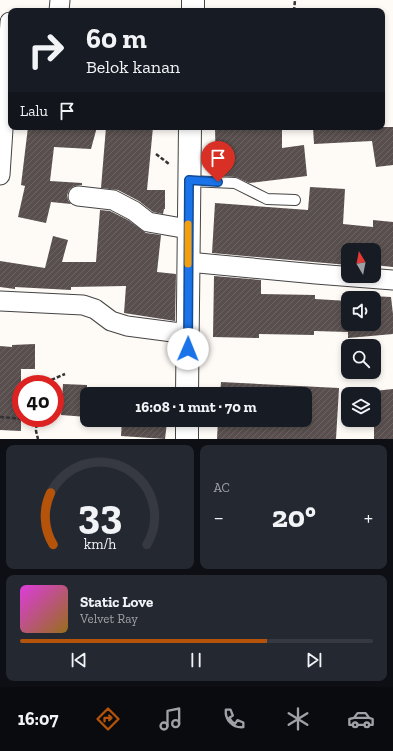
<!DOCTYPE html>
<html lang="id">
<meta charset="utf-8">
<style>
body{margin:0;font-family:"Zilla Slab",serif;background:#242831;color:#f1f3f6;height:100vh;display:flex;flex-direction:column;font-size:15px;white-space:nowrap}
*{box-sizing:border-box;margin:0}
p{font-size:13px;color:#9ea1a6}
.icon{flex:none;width:22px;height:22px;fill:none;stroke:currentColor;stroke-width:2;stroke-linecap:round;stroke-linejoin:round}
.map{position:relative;height:439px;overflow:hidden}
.panel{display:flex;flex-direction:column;gap:6px;padding:6px;background:#0d0f14;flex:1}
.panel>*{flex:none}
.guide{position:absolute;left:8px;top:8px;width:377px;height:122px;border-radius:8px;box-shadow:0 2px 6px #0003;background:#171b24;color:#f1f3f6;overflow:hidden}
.needle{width:26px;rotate:350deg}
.controls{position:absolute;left:341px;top:243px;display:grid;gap:8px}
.controls a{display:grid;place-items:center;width:40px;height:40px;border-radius:8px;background:#171b24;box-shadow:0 2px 6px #0003;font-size:20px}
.speed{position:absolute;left:12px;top:375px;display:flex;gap:8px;font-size:20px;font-weight:700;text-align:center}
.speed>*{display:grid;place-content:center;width:52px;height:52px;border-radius:50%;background:#171b24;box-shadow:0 2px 6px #0003;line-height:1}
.speed .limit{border:6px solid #d22;background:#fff;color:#111}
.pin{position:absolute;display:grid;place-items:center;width:34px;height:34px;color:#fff;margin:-41px -17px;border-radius:50% 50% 50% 0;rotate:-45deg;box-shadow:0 0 4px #0007}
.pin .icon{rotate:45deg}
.me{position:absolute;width:44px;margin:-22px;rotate:1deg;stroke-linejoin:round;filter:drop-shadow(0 0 3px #0008)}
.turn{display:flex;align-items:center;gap:14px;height:84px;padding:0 12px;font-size:18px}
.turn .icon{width:52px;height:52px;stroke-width:2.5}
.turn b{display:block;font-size:28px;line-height:34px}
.then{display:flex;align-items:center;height:38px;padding:0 12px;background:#0003;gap:8px;font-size:15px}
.big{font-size:30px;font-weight:700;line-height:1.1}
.panel .tile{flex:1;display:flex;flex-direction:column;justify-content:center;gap:6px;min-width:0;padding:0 14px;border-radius:8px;background:#242831}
.panel .dial{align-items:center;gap:0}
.dial svg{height:104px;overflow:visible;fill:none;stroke:#363941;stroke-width:7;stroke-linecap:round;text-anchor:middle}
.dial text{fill:#f1f3f6;stroke:none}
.song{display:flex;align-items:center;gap:12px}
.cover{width:48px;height:48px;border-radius:6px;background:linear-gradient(135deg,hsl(300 70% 55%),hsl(40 70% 35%))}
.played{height:4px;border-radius:2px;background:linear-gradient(90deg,#b45309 70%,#363941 70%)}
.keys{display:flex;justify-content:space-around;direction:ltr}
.heat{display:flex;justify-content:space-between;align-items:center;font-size:22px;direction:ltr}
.panel .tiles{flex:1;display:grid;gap:6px;grid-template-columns:1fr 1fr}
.tile:last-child{grid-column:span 2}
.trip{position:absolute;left:80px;top:387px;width:232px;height:40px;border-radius:8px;background:#171b24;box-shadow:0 2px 6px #0003;font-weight:700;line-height:40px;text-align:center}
.dock{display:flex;height:64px;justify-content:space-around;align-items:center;background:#090b0e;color:#9ea1a6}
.dock .icon{width:28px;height:28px}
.dock .on{color:#b45309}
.dock b{font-size:18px;color:#f1f3f6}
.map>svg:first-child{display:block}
</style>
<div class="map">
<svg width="393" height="439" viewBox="0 0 393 439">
<defs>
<pattern id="building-hatch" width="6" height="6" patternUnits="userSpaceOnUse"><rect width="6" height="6" fill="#584f4e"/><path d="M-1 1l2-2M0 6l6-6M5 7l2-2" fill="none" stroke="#6b6463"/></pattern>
</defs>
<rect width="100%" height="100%" fill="#fefaf6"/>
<g fill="url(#building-hatch)">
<path d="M28 127H97L91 149 54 147 50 181 82 183V185L74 186 69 190 67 195 68 200 71 204 51 202 46 223 18 217 25 186 21 185Z"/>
<path d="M106 127H153L147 190H165V209H164L163 214 153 212 139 201 118 190 101 188Z"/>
<path d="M215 127H282V148L304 145 307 176 249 183 236 177 216 176Z"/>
<path d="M313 127H393V165L376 167 372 141 314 144Z"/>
<path d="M310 187 345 189 343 224 373 227V220L393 222V267L374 265V250H348V265L212 253 215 203 308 210Z"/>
<path d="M100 210 110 211 128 220 146 233 161 235 157 272 176 274 175 321 124 313 126 286 71 287V290L15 287V289L0 287V261L45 268 53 236 68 240 62 262H96Z"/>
<path d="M214 276 261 280V294L315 295V299L348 301V324H374V298H371V296L391 297 393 314V334L348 338V332L314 331V335L259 334V338L213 337Z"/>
<path d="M35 344V369H21V431L0 430V346L12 347V345Z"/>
<path d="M221 382 339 388 336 439H217L218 420H305V394H220Z"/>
<path d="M63 384 87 385V417L61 415Z"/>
<path d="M393 389V439H374V391Z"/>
<path d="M122 420H148L167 422 165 439 121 436Z"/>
</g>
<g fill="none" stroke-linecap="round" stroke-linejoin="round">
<defs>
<path id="service" d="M189 181 235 183 267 199 295 200"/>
<g id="minor">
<path d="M59 11 60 0"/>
<path d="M0 175 10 22"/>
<path d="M78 196 113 200 134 211 148 222 188 229"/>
<path d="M188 262 316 274 393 280"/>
<path d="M0 301 83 305 95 309 111 321 127 326 188 334"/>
</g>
<g id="tertiary">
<path d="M193 11V0"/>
<path d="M187 394 190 127"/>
<path d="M187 439V420"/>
</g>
</defs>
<use href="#service" stroke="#444" stroke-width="12"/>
<use href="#minor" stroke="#444" stroke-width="21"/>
<use href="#tertiary" stroke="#444" stroke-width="24"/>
<g stroke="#333" stroke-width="2.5" stroke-dasharray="4 2" stroke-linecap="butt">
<path d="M294 11 295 0"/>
<path d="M156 154 169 164"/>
<path d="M47 384 51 380 65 374"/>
<path d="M0 417 36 420"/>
<path d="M37 418 36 431 38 439"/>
</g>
<use href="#service" stroke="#fff" stroke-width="10"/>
<use href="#minor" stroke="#fff" stroke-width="19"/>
<use href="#tertiary" stroke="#fff" stroke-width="22"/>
</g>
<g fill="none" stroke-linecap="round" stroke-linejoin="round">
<defs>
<path id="route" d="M188 349 189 180 218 182"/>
</defs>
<use href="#route" stroke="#114b97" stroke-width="10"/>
<use href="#route" stroke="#1a73e8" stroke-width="7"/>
<path stroke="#f59e0b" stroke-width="7" d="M188 264V224"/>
</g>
</svg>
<div class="controls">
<a><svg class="needle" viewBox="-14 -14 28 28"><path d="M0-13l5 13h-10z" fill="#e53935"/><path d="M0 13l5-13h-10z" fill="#9ea1a6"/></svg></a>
<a><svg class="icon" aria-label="sound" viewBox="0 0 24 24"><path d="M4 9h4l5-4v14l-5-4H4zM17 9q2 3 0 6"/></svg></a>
<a><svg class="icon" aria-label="search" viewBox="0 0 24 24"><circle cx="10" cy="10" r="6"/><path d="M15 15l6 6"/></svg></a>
<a><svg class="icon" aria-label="layers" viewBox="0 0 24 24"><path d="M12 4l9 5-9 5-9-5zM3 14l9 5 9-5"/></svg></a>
</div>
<div class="speed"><div class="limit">40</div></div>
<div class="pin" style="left:218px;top:182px;background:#d93025"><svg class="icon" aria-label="arrive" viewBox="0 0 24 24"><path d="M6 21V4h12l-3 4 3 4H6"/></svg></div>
<svg class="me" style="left:188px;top:349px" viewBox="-20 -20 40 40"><circle r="19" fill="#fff"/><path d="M0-13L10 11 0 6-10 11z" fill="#1a73e8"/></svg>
<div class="trip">16:08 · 1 mnt · 70 m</div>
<div class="guide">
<div class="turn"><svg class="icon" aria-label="right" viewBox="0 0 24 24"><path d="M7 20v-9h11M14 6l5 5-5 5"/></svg><div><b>60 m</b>Belok kanan</div></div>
<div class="then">Lalu<svg class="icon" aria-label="arrive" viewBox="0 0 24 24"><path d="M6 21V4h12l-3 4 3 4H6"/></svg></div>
</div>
</div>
<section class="panel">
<div class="tiles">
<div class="tile dial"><svg viewBox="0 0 100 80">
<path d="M14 69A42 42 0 1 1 86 69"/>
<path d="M14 69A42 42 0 0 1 12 29" stroke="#b45309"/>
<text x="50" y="56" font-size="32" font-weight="700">33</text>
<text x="50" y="72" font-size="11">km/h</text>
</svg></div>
<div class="tile"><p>AC</p>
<div class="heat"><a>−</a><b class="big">20°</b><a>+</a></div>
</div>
<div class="tile">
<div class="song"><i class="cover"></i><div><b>Static Love</b><p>Velvet Ray</p></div></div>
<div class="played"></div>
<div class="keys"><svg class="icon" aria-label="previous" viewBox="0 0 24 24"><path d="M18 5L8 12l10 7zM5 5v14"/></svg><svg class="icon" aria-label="pause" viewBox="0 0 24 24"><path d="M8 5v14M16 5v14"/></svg><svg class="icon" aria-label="next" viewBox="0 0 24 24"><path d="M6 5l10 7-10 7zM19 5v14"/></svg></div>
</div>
</div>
</section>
<nav class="dock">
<b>16:07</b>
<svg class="icon on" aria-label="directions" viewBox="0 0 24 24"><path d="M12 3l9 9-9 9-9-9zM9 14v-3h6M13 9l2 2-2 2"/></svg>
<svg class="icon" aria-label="music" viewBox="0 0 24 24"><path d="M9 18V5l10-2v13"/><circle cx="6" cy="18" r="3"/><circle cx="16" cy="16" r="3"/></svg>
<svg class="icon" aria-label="phone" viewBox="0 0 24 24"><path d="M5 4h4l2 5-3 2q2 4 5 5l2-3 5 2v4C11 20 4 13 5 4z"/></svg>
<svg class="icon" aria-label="climate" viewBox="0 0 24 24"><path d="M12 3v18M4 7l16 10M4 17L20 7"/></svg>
<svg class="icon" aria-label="car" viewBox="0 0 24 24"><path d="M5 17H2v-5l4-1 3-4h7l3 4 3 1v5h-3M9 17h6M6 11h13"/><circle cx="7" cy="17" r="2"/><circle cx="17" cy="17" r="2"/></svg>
</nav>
